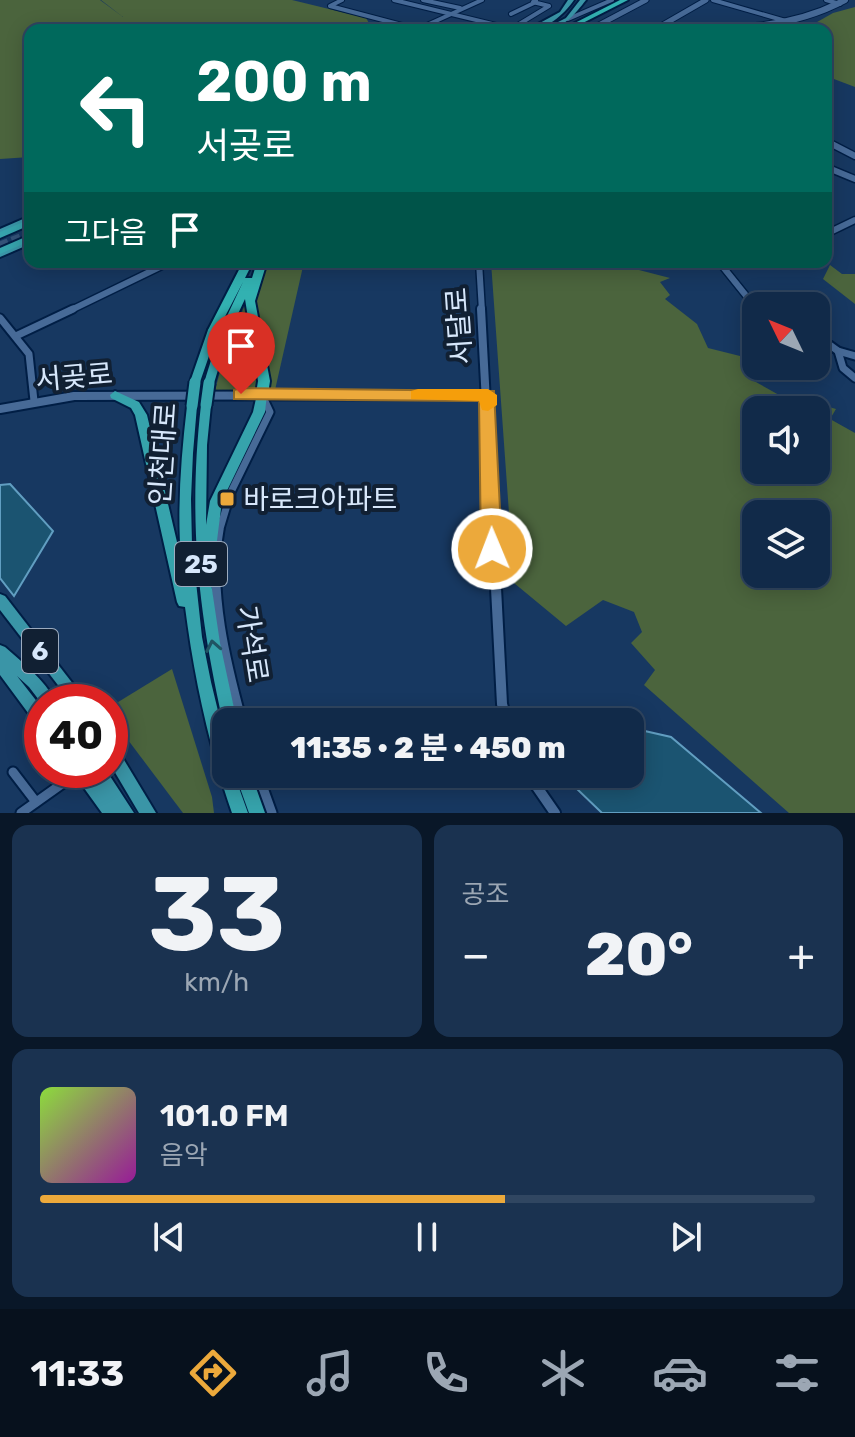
<!DOCTYPE html>
<html lang="ko">
<meta charset="utf-8">
<style>
body{margin:0;font-family:Rubik,"Noto Sans KR",sans-serif;background:#1a3250;color:#f1f3f6;height:100vh;display:flex;flex-direction:column;font-size:30px;white-space:nowrap}
*{box-sizing:border-box;margin:0}
p{font-size:26px;color:#9ca7b4}
.icon{flex:none;width:44px;height:44px;fill:none;stroke:currentColor;stroke-width:2;stroke-linecap:round;stroke-linejoin:round}
.map{position:relative;height:813px;overflow:hidden}
.panel{display:flex;flex-direction:column;gap:12px;padding:12px;background:#091728;flex:1}
.panel>*{flex:none}
.hud{position:absolute;left:24px;top:24px;width:808px;height:244px;border-radius:16px;box-shadow:0 4px 20px #0003,0 0 0 2px #304661;background:#00695c;color:#fff;overflow:hidden}
.needle{width:52px;rotate:313deg}
.controls{position:absolute;left:742px;top:292px;display:grid;gap:16px}
.controls a{display:grid;place-items:center;width:88px;height:88px;border-radius:16px;background:#112a49;box-shadow:0 4px 20px #0003,0 0 0 2px #304661;font-size:40px}
.speed{position:absolute;left:24px;top:684px;display:flex;gap:16px;font-size:40px;font-weight:700;text-align:center}
.speed>*{display:grid;place-content:center;width:104px;height:104px;border-radius:50%;background:#112a49;box-shadow:0 4px 20px #0003,0 0 0 2px #304661;line-height:1}
.speed .limit{border:12px solid #d22;background:#fff;color:#111}
.pin{position:absolute;display:grid;place-items:center;width:68px;height:68px;color:#fff;margin:-82px -34px;border-radius:50% 50% 50% 0;rotate:-45deg;box-shadow:0 0 8px #0007}
.pin .icon{rotate:45deg}
.me{position:absolute;width:88px;margin:-44px;rotate:359deg;stroke-linejoin:round;filter:drop-shadow(0 0 6px #0008)}
.turn{display:flex;align-items:center;gap:28px;height:168px;padding:0 40px;font-size:36px}
.turn .icon{width:104px;height:104px;stroke-width:2.5}
.turn b{display:block;font-size:56px;line-height:68px}
.then{display:flex;align-items:center;height:76px;padding:0 40px;background:#0003;gap:16px;font-size:30px}
.big{font-size:60px;font-weight:800;line-height:1.1}
.panel .card{flex:1;display:flex;flex-direction:column;justify-content:center;gap:12px;min-width:0;padding:0 28px;border-radius:16px;background:#1a3250}
.panel .dial{align-items:center;gap:0}
.dial b{font-size:104px;line-height:1}
.song{display:flex;align-items:center;gap:24px}
.cover{width:96px;height:96px;border-radius:12px;background:linear-gradient(135deg,hsl(90 70% 55%),hsl(300 70% 35%))}
.played{height:8px;border-radius:4px;background:linear-gradient(90deg,#eca93b 60%,#304661 60%)}
.keys{display:flex;justify-content:space-around;direction:ltr}
.heat{display:flex;justify-content:space-between;align-items:center;font-size:44px;direction:ltr}
.panel .tiles{flex:1;display:grid;gap:12px;grid-template-columns:1fr 1fr}
.card:last-child{grid-column:span 2}
.trip{position:absolute;left:212px;top:708px;width:432px;height:80px;border-radius:16px;background:#112a49;box-shadow:0 4px 20px #0003,0 0 0 2px #304661;font-weight:800;line-height:80px;text-align:center}
.tabs{display:flex;height:128px;justify-content:space-around;align-items:center;background:#07111d;color:#9ca7b4}
.tabs .icon{width:56px;height:56px}
.tabs .selected{color:#eca93b}
.tabs b{font-size:36px;color:#f1f3f6}
.map>svg:first-child{display:block}
</style>
<div class="map">
<svg width="855" height="813" viewBox="0 0 855 813">
<rect width="100%" height="100%" fill="#173861"/>
<g fill="#4b643d" fill-rule="evenodd">
<path d="M0 0H100L123 17 101 0H292L366 18 373 30H67V25L65 30H30V157L0 159Z"/>
<path d="M855 7V87L826 76V30H803L833 13Z"/>
<path d="M267 262H304L275 390 215 391C226 344 244 304 267 262Z"/>
<path d="M491 262H608L670 278 660 282 670 295 665 299 697 324 708 348 756 360 748 364 745 376 806 410H756V470H816L814 410 822 405 836 409 830 419 855 433V813H789L644 685 655 670 631 643 642 632 634 612 603 600 566 626 514 583ZM756 514H816V574H756Z"/>
<path d="M830 265 842 274H855V304L823 279Z"/>
<path d="M172 669 212 797 214 813H183L110 716V707Z"/>
</g>
<g fill="#1b5471" stroke="#619ec1" stroke-width="2">
<path d="M10 484 53 531 14 596 0 578V485Z"/>
<path d="M636 729 671 737 761 813H602L576 788 590 774H630V735Z"/>
</g>
<g fill="none" stroke-linecap="round" stroke-linejoin="round">
<path stroke="#345278" stroke-width="9" stroke-dasharray="9 4" stroke-linecap="butt" d="M0 246 30 234"/>
<defs>
<g id="minor-far3">
<path d="M342 0 330 6 417 29"/>
<path d="M394 0 517 30"/>
<path d="M423 0 460 8"/>
<path d="M713 0 796 24 791 30"/>
<path d="M826 0 840 4"/>
<path d="M511 14 536 2"/>
<path d="M568 19 612 0"/>
<path d="M511 29 549 6 533 2 536 0"/>
<path d="M416 30 482 0"/>
</g>
<g id="minor-far2">
<path d="M826 167 855 179"/>
<path d="M826 234 855 220"/>
<path d="M719 262 756 308"/>
<path d="M69 311 170 262"/>
</g>
<g id="minor-far1">
<path d="M0 318 29 354 34 401"/>
<path d="M18 335 73 309"/>
<path d="M816 335 838 351 843 368 855 378"/>
<path d="M838 351 855 356"/>
<path d="M219 532 231 492 270 412 262 395"/>
</g>
<g id="minor">
<path d="M219 530C208 591 226 663 242 722"/>
<path d="M13 772 36 802"/>
<path d="M258 774 272 813"/>
<path d="M21 813 80 771"/>
</g>
<g id="tertiary-far3">
<path d="M646 0 597 26 657 28"/>
<path d="M654 30 706 0"/>
</g>
<g id="tertiary-far2">
<path d="M826 141 855 156"/>
<path d="M479 262 482 311"/>
</g>
<g id="tertiary-far1">
<path d="M481 309 493 532"/>
<path d="M0 409 74 396 488 395"/>
</g>
<g id="tertiary">
<path d="M493 530 502 704 507 722"/>
<path d="M528 774 555 813"/>
</g>
<path id="secondary" d="M657 28C723 29 785 32 845 0"/>
<g id="primary">
<path d="M568 0H574C564 15 546 30 527 30L560 12Z"/>
<path d="M580 0H586C575 14 566 26 548 29V27L566 18Z"/>
<path d="M30 216V222L0 235V229Z"/>
<path d="M30 238V244L0 257V251Z"/>
<path d="M0 594 5 596 87 702H71L0 610Z"/>
<path d="M0 645 5 647C24 664 44 679 56 702H42V704L29 687 17 676 42 708V727L37 725 0 675Z"/>
<path d="M110 743 115 745 156 813H139L110 764Z"/>
<path d="M71 770H89L90 772 89 770H106L134 813H102Z"/>
</g>
<g id="trunk">
<path d="M30 219V225L0 238V232Z"/>
<path d="M30 235V241L0 254V248Z"/>
<path d="M213 327 218 330 200 382 199 385H191L190 382 208 330Z"/>
<path d="M225 328 230 331 214 383 213 386H205L204 383 220 331Z"/>
<path d="M262 390 267 394 265 412 222 501 213 572 210 576 220 643 237 722H226V727L223 722C198 611 188 518 201 405L206 401 211 405 207 445 206 525 210 501 253 412 257 394Z"/>
<path d="M115 391 139 402 147 415 181 559C177 508 181 457 187 406L192 402 197 406 193 453 191 499 192 545 202 637 211 682 226 744V774H234L248 813H232C209 747 194 677 185 607L179 606 177 602 135 415 131 408 111 398 110 395Z"/>
<path d="M235 774H251L265 813H249Z"/>
</g>
<g id="motorway">
<path d="M620 0H628L569 30H561Z"/>
<path d="M243 262H253L244 280 245 278H252L257 262H267L255 301 270 381 268 394 262 398 256 394 258 381 245 299 229 333 225 334 220 331 243 282 217 332 213 333 208 330Z"/>
</g>
</defs>
<use href="#minor-far3" stroke="#001e45" stroke-width="6"/>
<use href="#minor-far2" stroke="#001e45" stroke-width="9"/>
<use href="#minor-far1" stroke="#001e45" stroke-width="11"/>
<use href="#minor" stroke="#001e45" stroke-width="13"/>
<use href="#tertiary-far3" stroke="#001e45" stroke-width="7"/>
<use href="#tertiary-far2" stroke="#001e45" stroke-width="9"/>
<use href="#tertiary-far1" stroke="#001e45" stroke-width="12"/>
<use href="#tertiary" stroke="#001e45" stroke-width="14"/>
<use href="#secondary" stroke="#001e45" stroke-width="8"/>
<use href="#primary" stroke="#001e45" stroke-width="4"/>
<use href="#trunk" stroke="#001e45" stroke-width="4"/>
<use href="#motorway" stroke="#001e45" stroke-width="4"/>
<use href="#minor-far3" stroke="#476a97" stroke-width="4"/>
<use href="#minor-far2" stroke="#476a97" stroke-width="6"/>
<use href="#minor-far1" stroke="#476a97" stroke-width="7"/>
<use href="#minor" stroke="#476a97" stroke-width="9"/>
<use href="#tertiary-far3" stroke="#476a97" stroke-width="5"/>
<use href="#tertiary-far2" stroke="#476a97" stroke-width="6"/>
<use href="#tertiary-far1" stroke="#476a97" stroke-width="8"/>
<use href="#tertiary" stroke="#476a97" stroke-width="10"/>
<use href="#secondary" stroke="#476a97" stroke-width="6"/>
<use href="#primary" fill="#3a95a7" fill-rule="evenodd"/>
<use href="#trunk" fill="#36a3ac" fill-rule="evenodd"/>
<use href="#motorway" fill="#32b1b1" fill-rule="evenodd"/>
<defs>
<g id="trunk-bridge">
<path d="M206 405 209 383"/>
<path d="M192 406 195 382"/>
</g>
</defs>
<use href="#trunk-bridge" stroke="#001e45" stroke-width="15" stroke-linecap="butt"/>
<use href="#trunk-bridge" stroke="#36a3ac" stroke-width="11"/>
</g>
<defs><path id="oneway-chevron" d="M-2-3.5L2.5 0L-2 3.5" fill="none" stroke-width="1.6" stroke-linecap="round" stroke-linejoin="round" transform="scale(2)"/></defs>
<use stroke="#205463" href="#oneway-chevron" transform="translate(213 646) rotate(-101)"/>
<path fill="#eca93b" stroke="#996e26" stroke-width="2" d="M241 388 494 391 502 549 499 555H484L481 549 479 401 234 399V390Z"/>
<path fill="#f59e0b" d="M418 389H488L497 395V405L488 411 482 410 479 401 411 399V391Z"/>
<rect fill="#eca93b" stroke="#112033" stroke-width="3" x="219" y="491" width="16" height="16" rx="4"/>
<g text-anchor="middle" dominant-baseline="central" stroke-width="8" stroke-linejoin="round" paint-order="stroke">
<g fill="#112033" stroke="#9cabbf" stroke-width="2">
<rect x="175" y="542" width="52" height="44" rx="6"/>
<rect x="22" y="629" width="36" height="44" rx="6"/>
</g>
<g font-size="26" font-weight="bold" fill="#d7e7fb">
<text x="201" y="564">25</text>
<text x="40" y="651">6</text>
</g>
<g font-size="28" fill="#d7e7fb" stroke="#112033">
<text transform="translate(459 326) rotate(-94)">서달로</text>
<text transform="translate(74 377) rotate(-5)">서곶로</text>
<text transform="translate(163 454) rotate(-86)">인천대로</text>
<text transform="translate(252 644) rotate(81)">가석로</text>
</g>
<g font-size="28" fill="#d7e7fb" stroke="#112033" text-anchor="start">
<text x="243" y="499">바로크아파트</text>
</g>
</g>
</svg>
<div class="controls">
<a><svg class="needle" viewBox="-14 -14 28 28"><path d="M0-13l5 13h-10z" fill="#e53935"/><path d="M0 13l5-13h-10z" fill="#9ca7b4"/></svg></a>
<a><svg class="icon" aria-label="sound" viewBox="0 0 24 24"><path d="M4 9h4l5-4v14l-5-4H4zM17 9q2 3 0 6"/></svg></a>
<a><svg class="icon" aria-label="layers" viewBox="0 0 24 24"><path d="M12 4l9 5-9 5-9-5zM3 14l9 5 9-5"/></svg></a>
</div>
<div class="speed"><div class="limit">40</div></div>
<div class="pin" style="left:241px;top:394px;background:#d93025"><svg class="icon" aria-label="arrive" viewBox="0 0 24 24"><path d="M6 21V4h12l-3 4 3 4H6"/></svg></div>
<svg class="me" style="left:492px;top:549px" viewBox="-20 -20 40 40"><circle r="17" fill="#eca93b" stroke="#fff" stroke-width="3"/><path d="M0-11L8 9 0 5-8 9z" fill="#fff"/></svg>
<div class="trip">11:35 · 2 분 · 450 m</div>
<div class="hud">
<div class="turn"><svg class="icon" aria-label="left" viewBox="0 0 24 24"><path d="M17 20v-9H6M10 6l-5 5 5 5"/></svg><div><b>200 m</b>서곶로</div></div>
<div class="then">그다음<svg class="icon" aria-label="arrive" viewBox="0 0 24 24"><path d="M6 21V4h12l-3 4 3 4H6"/></svg></div>
</div>
</div>
<section class="panel">
<div class="tiles">
<div class="card dial"><b>33</b><p>km/h</p></div>
<div class="card"><p>공조</p>
<div class="heat"><a>−</a><b class="big">20°</b><a>+</a></div>
</div>
<div class="card">
<div class="song"><i class="cover"></i><div><b>101.0 FM</b><p>음악</p></div></div>
<div class="played"></div>
<div class="keys"><svg class="icon" aria-label="previous" viewBox="0 0 24 24"><path d="M18 5L8 12l10 7zM5 5v14"/></svg><svg class="icon" aria-label="pause" viewBox="0 0 24 24"><path d="M8 5v14M16 5v14"/></svg><svg class="icon" aria-label="next" viewBox="0 0 24 24"><path d="M6 5l10 7-10 7zM19 5v14"/></svg></div>
</div>
</div>
</section>
<nav class="tabs">
<b>11:33</b>
<svg class="icon selected" aria-label="directions" viewBox="0 0 24 24"><path d="M12 3l9 9-9 9-9-9zM9 14v-3h6M13 9l2 2-2 2"/></svg>
<svg class="icon" aria-label="music" viewBox="0 0 24 24"><path d="M9 18V5l10-2v13"/><circle cx="6" cy="18" r="3"/><circle cx="16" cy="16" r="3"/></svg>
<svg class="icon" aria-label="phone" viewBox="0 0 24 24"><path d="M5 4h4l2 5-3 2q2 4 5 5l2-3 5 2v4C11 20 4 13 5 4z"/></svg>
<svg class="icon" aria-label="climate" viewBox="0 0 24 24"><path d="M12 3v18M4 7l16 10M4 17L20 7"/></svg>
<svg class="icon" aria-label="car" viewBox="0 0 24 24"><path d="M5 17H2v-5l4-1 3-4h7l3 4 3 1v5h-3M9 17h6M6 11h13"/><circle cx="7" cy="17" r="2"/><circle cx="17" cy="17" r="2"/></svg>
<svg class="icon" aria-label="filters" viewBox="0 0 24 24"><path d="M4 7h16M4 17h16"/><circle cx="9" cy="7" r="2"/><circle cx="15" cy="17" r="2"/></svg>
</nav>
